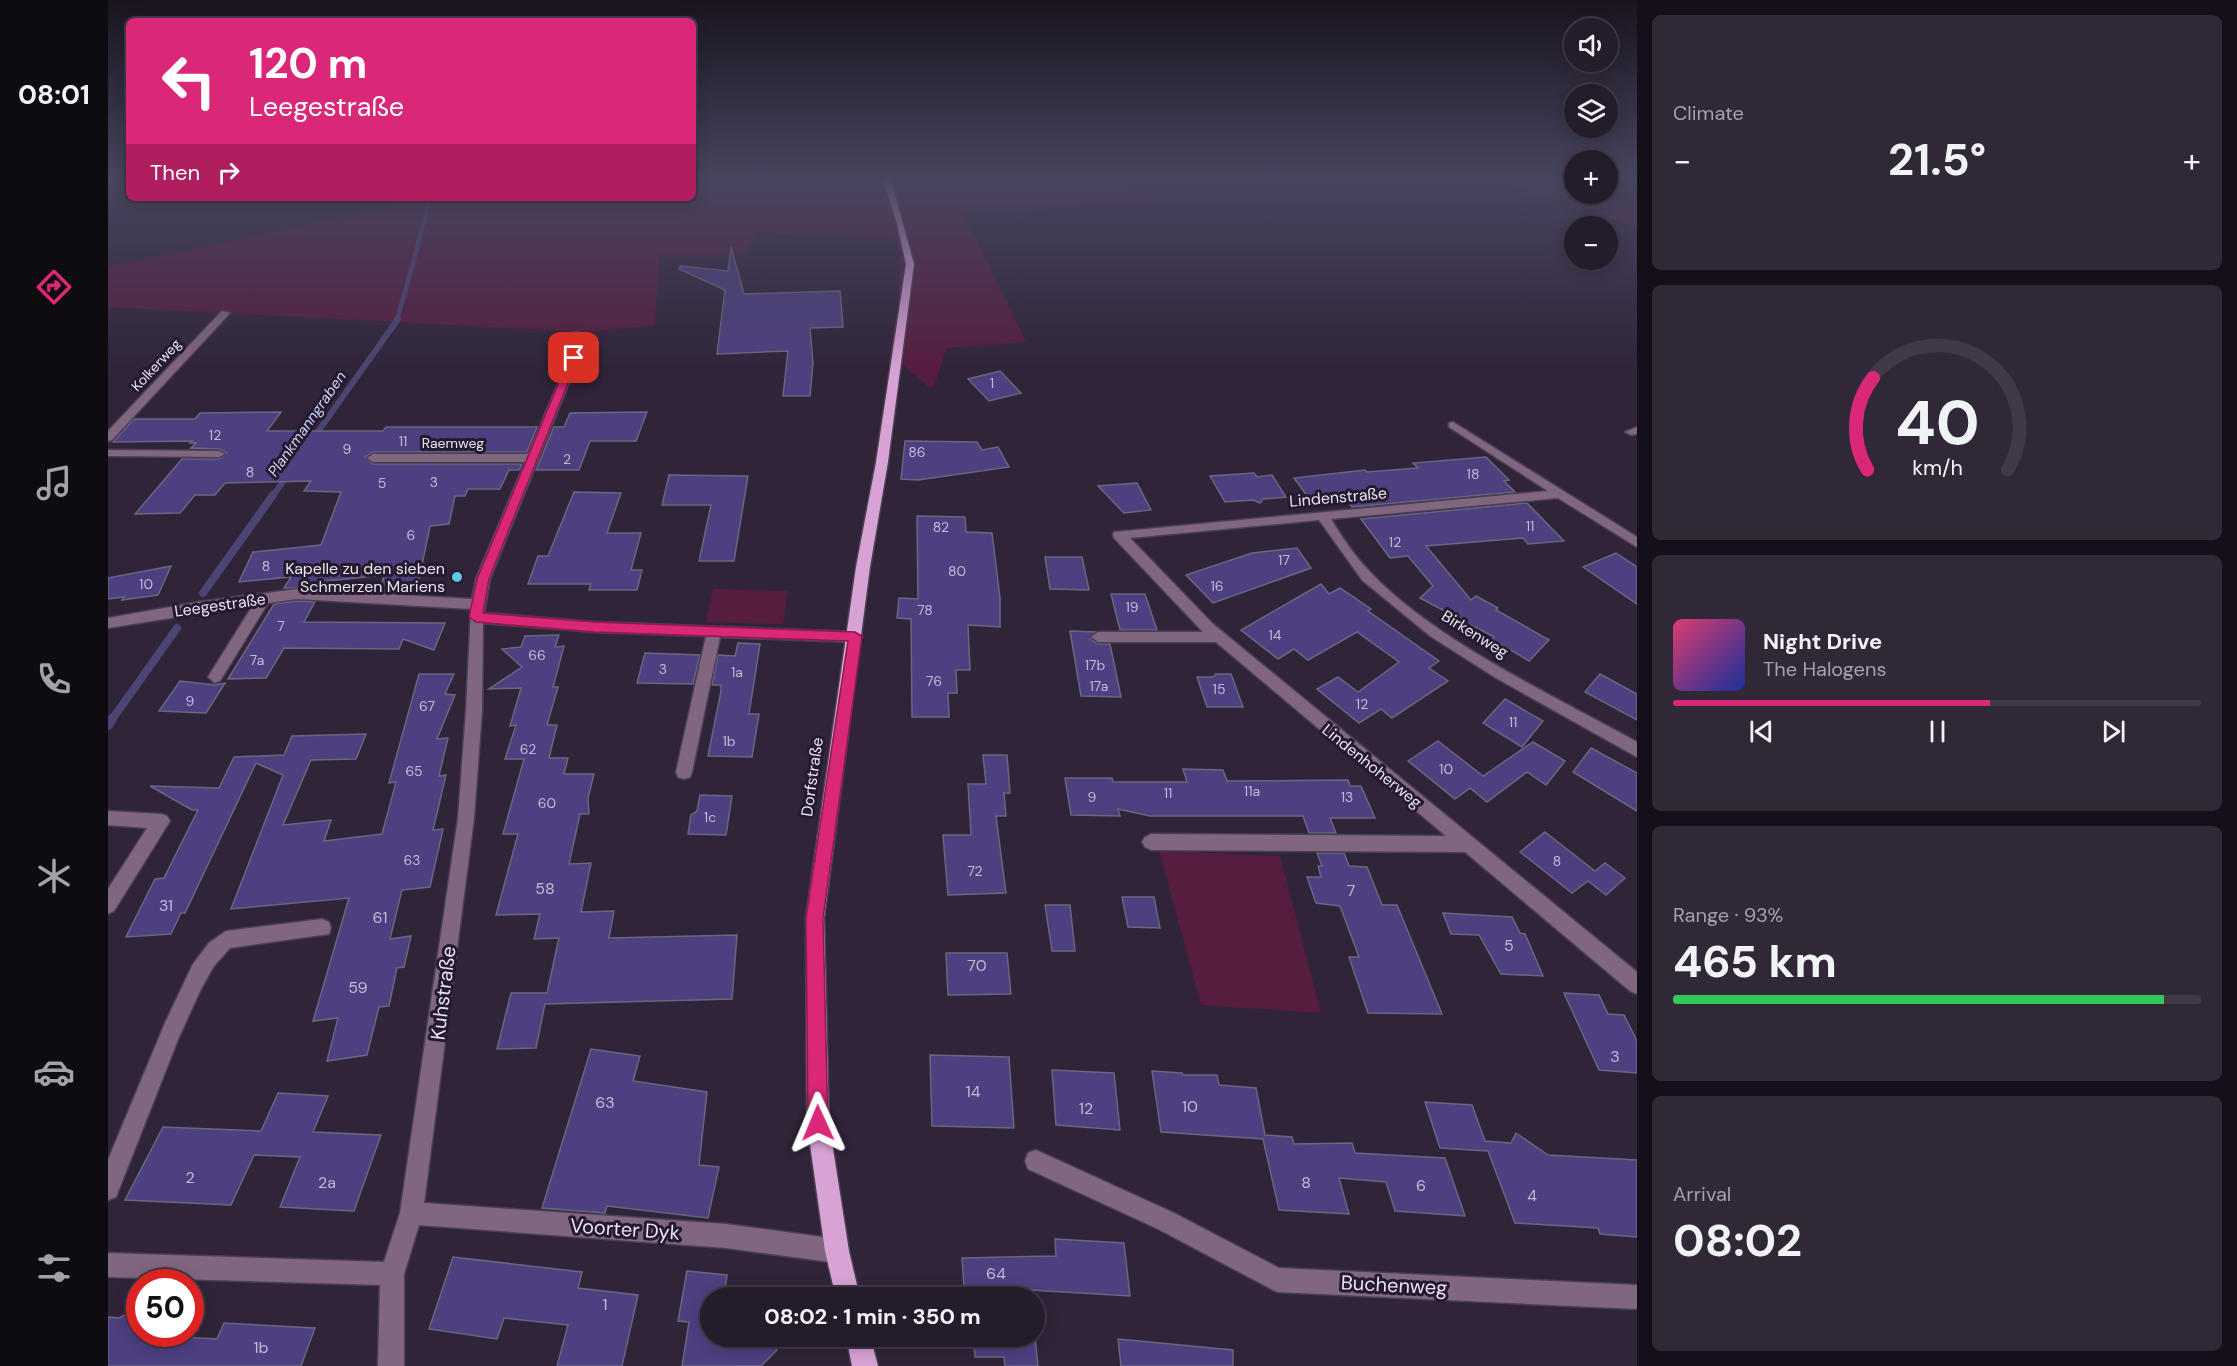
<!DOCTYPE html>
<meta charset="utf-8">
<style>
body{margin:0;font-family:"DM Sans",sans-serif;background:#302837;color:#f1f3f6;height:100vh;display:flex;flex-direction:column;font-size:22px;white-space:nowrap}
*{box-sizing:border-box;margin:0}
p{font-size:20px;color:#a3a1a9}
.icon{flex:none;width:33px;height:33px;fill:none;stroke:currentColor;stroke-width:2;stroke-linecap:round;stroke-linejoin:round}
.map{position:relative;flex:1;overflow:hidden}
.panel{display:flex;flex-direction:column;gap:15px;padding:15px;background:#140f18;width:600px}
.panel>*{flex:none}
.banner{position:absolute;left:18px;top:18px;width:570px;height:183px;border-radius:9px;box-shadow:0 3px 15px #0003,0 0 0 2px #413947;background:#db2777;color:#fff;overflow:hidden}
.tools{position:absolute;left:1456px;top:18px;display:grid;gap:12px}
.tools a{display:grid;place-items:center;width:54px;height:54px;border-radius:50%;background:#241b2b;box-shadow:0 3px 15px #0003,0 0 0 2px #413947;font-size:30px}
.speed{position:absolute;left:18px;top:1269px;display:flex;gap:12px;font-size:30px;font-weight:700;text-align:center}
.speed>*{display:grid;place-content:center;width:78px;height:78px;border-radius:50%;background:#241b2b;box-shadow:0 3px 15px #0003,0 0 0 2px #413947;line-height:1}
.speed .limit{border:9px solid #d22;background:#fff;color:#111}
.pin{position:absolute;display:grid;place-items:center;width:51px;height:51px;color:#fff;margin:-26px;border-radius:12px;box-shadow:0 3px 9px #0006}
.me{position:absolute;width:66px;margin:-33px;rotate:359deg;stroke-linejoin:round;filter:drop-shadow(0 0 4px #0008)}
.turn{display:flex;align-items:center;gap:21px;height:126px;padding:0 24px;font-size:27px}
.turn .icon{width:78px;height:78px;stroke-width:2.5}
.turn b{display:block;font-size:42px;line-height:51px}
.then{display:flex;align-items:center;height:57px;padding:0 24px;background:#0003;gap:12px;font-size:22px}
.big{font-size:45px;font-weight:700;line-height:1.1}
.panel .card{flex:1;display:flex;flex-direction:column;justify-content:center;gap:9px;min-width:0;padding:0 21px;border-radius:9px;background:#302837}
.panel .dial{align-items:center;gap:0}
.dial svg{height:156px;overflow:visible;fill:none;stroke:#413947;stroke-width:7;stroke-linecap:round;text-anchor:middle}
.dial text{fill:#f1f3f6;stroke:none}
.song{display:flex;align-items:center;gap:18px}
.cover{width:72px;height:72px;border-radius:9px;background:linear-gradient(135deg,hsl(340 70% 55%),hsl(230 70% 35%))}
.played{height:6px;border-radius:3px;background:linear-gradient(90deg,#db2777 60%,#413947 60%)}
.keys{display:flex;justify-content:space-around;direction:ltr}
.heat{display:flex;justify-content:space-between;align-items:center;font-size:33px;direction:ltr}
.charge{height:9px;border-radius:4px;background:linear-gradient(90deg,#34c759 93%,#413947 0)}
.trip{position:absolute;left:592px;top:1287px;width:345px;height:60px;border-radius:30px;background:#241b2b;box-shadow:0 3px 15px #0003,0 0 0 2px #413947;font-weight:700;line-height:60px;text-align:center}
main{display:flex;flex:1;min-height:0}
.tab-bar{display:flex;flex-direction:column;width:108px;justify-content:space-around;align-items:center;background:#0e0b11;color:#a3a1a9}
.tab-bar .icon{width:42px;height:42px}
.tab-bar .current{color:#db2777}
.tab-bar b{font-size:27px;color:#f1f3f6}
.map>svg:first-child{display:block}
</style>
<main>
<nav class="tab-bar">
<b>08:01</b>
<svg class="icon current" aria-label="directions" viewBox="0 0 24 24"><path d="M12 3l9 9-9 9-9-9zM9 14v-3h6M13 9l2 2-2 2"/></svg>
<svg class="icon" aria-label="music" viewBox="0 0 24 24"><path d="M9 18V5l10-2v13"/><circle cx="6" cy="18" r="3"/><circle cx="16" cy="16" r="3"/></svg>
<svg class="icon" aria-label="phone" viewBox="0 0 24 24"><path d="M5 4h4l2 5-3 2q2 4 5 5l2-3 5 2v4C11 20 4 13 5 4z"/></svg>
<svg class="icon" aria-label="climate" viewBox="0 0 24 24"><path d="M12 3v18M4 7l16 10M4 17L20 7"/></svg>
<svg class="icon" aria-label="car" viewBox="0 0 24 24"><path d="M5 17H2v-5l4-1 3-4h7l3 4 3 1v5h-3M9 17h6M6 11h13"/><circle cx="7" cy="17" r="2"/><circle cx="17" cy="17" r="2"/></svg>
<svg class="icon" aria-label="filters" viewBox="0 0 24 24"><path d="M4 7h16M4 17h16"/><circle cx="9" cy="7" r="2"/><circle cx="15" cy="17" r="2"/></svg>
</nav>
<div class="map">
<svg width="1529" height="1366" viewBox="0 0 1529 1366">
<rect width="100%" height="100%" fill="#302439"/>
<g fill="#561d3f">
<path d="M585 180H1002L1051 202 855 213 918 342 839 348C833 361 831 379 823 389L782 354C788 315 797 277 788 238L651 234 635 255H551L547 325 479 332 0 307V267L307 202 308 198H585Z"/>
<path d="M1388 180H1436L1467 190V194H1478L1529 210V227Z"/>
<path d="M605 589 680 591 675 624 598 622Z"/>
<path d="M1051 851 1172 856 1213 1013 1093 1005Z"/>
</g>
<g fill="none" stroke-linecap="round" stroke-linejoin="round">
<g stroke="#4c4573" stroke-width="4.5">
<path d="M307 256 322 198"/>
<path d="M289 320 306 260"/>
</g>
<g stroke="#4c4573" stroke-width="6">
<path d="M204 440 290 319"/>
<path d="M164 497 181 473"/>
</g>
<g stroke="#4c4573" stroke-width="8">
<path d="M95 593 165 495"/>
<path d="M3 721 69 628"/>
</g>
<path stroke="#4c4573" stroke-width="10" d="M0 725 4 719"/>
</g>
<g fill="#4e3f80" stroke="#6a6680" stroke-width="1.5">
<path d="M623 247 636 294 732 291 735 327 702 328 705 363 702 396H675L680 351 609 354 617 290 571 269 572 266 620 271Z"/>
<path d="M892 371 913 393 881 401 860 379Z"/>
<path d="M173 412 159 431H275L278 427H429L419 452H265L257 457 265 464H414L411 470H401L392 489H360L357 496H347L341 524 322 526 308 594 272 591 276 575 219 581 215 588H176L183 577 131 582 145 552 213 545 233 492 196 491 203 481 117 483 107 495H87L72 513 27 514 74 459H111L119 453 111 449 83 448 88 443H82L84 441 5 442 26 419H87L92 413Z"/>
<path d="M539 412 528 441H482L471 470H428L446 427H456L462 413Z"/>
<path d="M797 441 869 442 874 450 890 447 901 467 810 480 793 479Z"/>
<path d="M1378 457 1401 480 1396 481 1407 492 1244 507 1235 495 1200 497 1186 478 1257 470 1259 472 1310 468 1305 463Z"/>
<path d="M1146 473 1149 477 1164 475 1178 497 1155 499 1152 503 1145 500 1117 502 1102 476Z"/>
<path d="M561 475 640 476 626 561H591L603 505H554Z"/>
<path d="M1029 483 1043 510 1016 513 990 486Z"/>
<path d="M466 492 513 493 499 533H533L523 570H534L529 590H481L483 584H420L430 556H440Z"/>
<path d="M1419 503 1456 541 1420 544 1415 538 1318 546 1363 600 1368 596 1390 608 1388 610 1441 640 1421 661 1384 639 1386 637 1312 598 1325 586 1300 556 1282 558 1253 519Z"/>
<path d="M809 516 857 517 858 532 884 533 892 598V627L860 625 862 670H848L849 693H840L841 717H804L803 619 789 618 791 598 810 599Z"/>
<path d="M1189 548 1203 568 1105 603 1078 575 1144 553Z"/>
<path d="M1508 553 1529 567V604L1475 567Z"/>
<path d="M937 557H974L981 590 942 589Z"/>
<path d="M63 566 50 595 14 600 16 597 0 599V578Z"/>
<path d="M1213 584 1221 594 1232 588 1263 609 1260 611 1331 661 1321 668 1340 681 1284 718 1273 709 1251 723 1209 689 1230 677 1250 692 1291 662 1249 632 1200 660 1186 649 1170 659 1133 630Z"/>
<path d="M1003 594H1037L1049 630H1012Z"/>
<path d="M189 601 207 602 196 622 337 623 326 650 295 639 291 649 176 648 158 678 120 679 166 604Z"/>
<path d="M962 631 987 632 982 639 990 644H1002L1013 697 973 696Z"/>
<path d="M451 635 447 647 456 646 445 687H450L439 725H449L441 758H460L456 774H486L480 798 481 814H472L461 864 483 863 473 912 506 911 501 938 629 935 624 999 437 1004 428 1048 389 1049 403 993H439L451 938 426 939 432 914 388 915 410 834H395L416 759H397L408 725 402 726 413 688 381 689 414 667 394 649 413 647 417 636Z"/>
<path d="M630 643 652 644 641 714H651L644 757 600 756 613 691V685H604L610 655 627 656Z"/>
<path d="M537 653 592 655 585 684 529 683Z"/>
<path d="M311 674H346L337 694 347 695 329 739 340 738 331 776 338 775 325 830 335 829 322 887 294 890 282 939 303 936 296 967 289 968 281 1006 271 1007 259 1055 219 1061 230 1018 205 1021 241 898 123 909 175 775 148 763 77 913H73L63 934 18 937 47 879 56 878 90 810H84L42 786 111 788 126 757 176 755 184 736 258 734 248 759 203 760 175 825 223 820 216 841 274 834 288 782 281 783Z"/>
<path d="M1108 674H1123L1135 707H1099L1089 677H1105Z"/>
<path d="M1492 674 1529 694V720L1477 692Z"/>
<path d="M72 681 108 685 117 683 98 713 51 711Z"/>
<path d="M1397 699 1435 721 1414 747 1375 723Z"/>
<path d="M1330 741 1375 776 1425 742 1457 761 1438 785 1419 772 1379 802 1362 788 1347 799 1300 761Z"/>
<path d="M1483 748 1529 773V811L1465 772Z"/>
<path d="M875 755H899L902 793H896L898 816H888L898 893 840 895 835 835H863L860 784H878Z"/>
<path d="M1075 769 1115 770 1119 781 1240 780 1242 786H1253L1267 818H1222L1228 833H1201L1195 816H1042L1010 809 1012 816 963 815 957 778H1004L1005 782H1079Z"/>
<path d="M592 795 624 796 618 835 580 834 583 815 589 811Z"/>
<path d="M1437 832 1487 871 1497 863 1517 878 1498 895 1480 881 1464 893 1412 852Z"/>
<path d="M1209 853H1236L1241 866 1259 867 1274 905H1289L1334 1014 1260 1013 1241 957H1251L1232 906 1208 903 1199 877H1213L1210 866H1214Z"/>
<path d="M1014 897H1046L1052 928 1020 927Z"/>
<path d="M937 905H962L967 951H944Z"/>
<path d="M1335 913 1404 917 1412 933 1417 934 1435 976 1393 974 1371 935 1343 934Z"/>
<path d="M838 953H899L903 994 840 995Z"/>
<path d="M1456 993 1491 995 1500 1014 1516 1015 1529 1041V1073L1491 1070Z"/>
<path d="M483 1049 532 1056 525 1081 599 1092 591 1165 611 1167 600 1218 499 1206 497 1213 434 1208Z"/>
<path d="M822 1055 901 1057 906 1128 824 1126Z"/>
<path d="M944 1070 1006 1073 1012 1130 948 1125Z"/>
<path d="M1044 1071 1074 1073 1075 1075H1109L1111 1085 1148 1088 1157 1135 1184 1137 1186 1144 1244 1143 1247 1153 1337 1158 1357 1216 1287 1211 1278 1182 1231 1178 1241 1214 1171 1210 1155 1139 1053 1132Z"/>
<path d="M170 1093 220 1096 205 1132 273 1135 246 1211 172 1207 192 1157 146 1155 123 1205 17 1200 55 1127 153 1131Z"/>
<path d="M1317 1102 1364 1105 1377 1141 1403 1143 1408 1133 1440 1155 1529 1160V1237L1492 1234 1490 1228 1407 1223 1380 1151 1332 1148Z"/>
<path d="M947 1239 1016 1243 1022 1296 922 1290 923 1298H863L862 1288H856L854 1258 948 1256Z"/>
<path d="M345 1257 474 1272 470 1288 530 1295 514 1366H449L460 1325 396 1318 389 1339 321 1329Z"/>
<path d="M579 1271 619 1275 616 1298H603V1336H661L669 1350 653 1366H574L581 1322 570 1321Z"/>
<path d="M32 1307V1334H54L53 1336 109 1339 116 1323 207 1328 193 1366H0V1317L11 1318Z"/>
<path d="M865 1336H927L930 1366H897L896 1357H867Z"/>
<path d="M1010 1339 1125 1350V1366H1013Z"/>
</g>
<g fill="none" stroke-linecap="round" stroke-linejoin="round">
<defs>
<g id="minor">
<path d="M114 311 122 313 4 440 0 441V431Z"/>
<path d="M465 332H471L479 338 382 579 376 613 486 622 747 632 754 637 747 642 612 637 584 772 582 777 576 779 570 777 568 772 598 636 486 632 375 623 374 710 366 818 316 1203 618 1224 729 1239 737 1243 741 1251 737 1259 729 1263 618 1248 311 1225 296 1274V1366H270L272 1285 0 1277V1253L276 1262 292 1213 350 818 358 710 363 609 189 599 160 603 112 681 107 683 100 677 145 605 0 628V618L90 602 189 589 364 599 368 579 417 462H265L259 458 265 454H420L469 339 463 334Z"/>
<path d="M1345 422 1529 537V547L1450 498 1223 519C1235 539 1248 558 1264 574 1331 643 1445 695 1529 742V757L1388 678 1322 636 1254 580 1211 520 1022 538 1105 624 1529 972V994L1522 991 1357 852 1043 850 1037 847 1034 842 1037 837 1043 834 1338 836 1108 642H990L983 637 990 632H1095L1006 538 1005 535 1006 532 1440 491 1341 427V423Z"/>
<path d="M1529 427V434L1523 435 1517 432Z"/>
<path d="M0 450 111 451 117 454 111 457 0 456Z"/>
<path d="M0 811 53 814 59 816 62 821 6 911 0 914V889L39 828 0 825Z"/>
<path d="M214 919 221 922 223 928 221 934 122 948 106 966 93 989 71 1037 8 1197 0 1200V1160L57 1023 85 964 101 943 118 931Z"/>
<path d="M928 1150 1066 1213 1171 1268 1529 1285V1309L1169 1292 1050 1229 920 1169 917 1161 920 1153Z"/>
</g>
<g id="major">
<path d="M775 180H783L806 264 780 462 762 567 716 918 721 1123 741 1251 752 1298H728L717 1251 699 1123 698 918 748 567 768 462 798 264 789 224Z"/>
<path d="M738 1336H762L770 1366H744Z"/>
</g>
</defs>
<use href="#minor" stroke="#4a3f53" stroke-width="3"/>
<use href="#major" stroke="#4a3f53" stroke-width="3"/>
<use href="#minor" fill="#80667e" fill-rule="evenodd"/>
<use href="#major" fill="#d7a2d4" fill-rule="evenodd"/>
</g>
<linearGradient id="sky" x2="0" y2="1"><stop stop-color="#1a141f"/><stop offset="0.48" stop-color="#48455f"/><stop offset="1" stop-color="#48455f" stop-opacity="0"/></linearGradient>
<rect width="1529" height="372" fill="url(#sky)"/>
<path fill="#db2777" stroke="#8e194d" stroke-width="1.5" d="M466 356 470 358 381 579 375 613 486 622 747 632 754 636 715 918 720 1123 717 1130 710 1132 703 1130 700 1123 698 918 740 641 486 632 368 622 361 617 369 579 461 358Z"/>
<circle fill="#5bc8e6" stroke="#261a2e" stroke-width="2" cx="349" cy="577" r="6"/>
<g text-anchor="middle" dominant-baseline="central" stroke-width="6" stroke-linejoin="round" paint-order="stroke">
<g font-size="14" fill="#eae2f0" stroke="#261a2e">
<text transform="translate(48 365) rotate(-47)">Kolkerweg</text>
<text x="345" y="443">Raemweg</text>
</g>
<g font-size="14" fill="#c3b9d4">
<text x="884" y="383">1</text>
<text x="107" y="435">12</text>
<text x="295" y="441">11</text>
<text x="239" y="449">9</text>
<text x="809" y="452">86</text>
<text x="459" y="459">2</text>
<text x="142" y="472">8</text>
<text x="1365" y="474">18</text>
<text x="326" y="482">3</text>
<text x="274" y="483">5</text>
<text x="1422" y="526">11</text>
<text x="833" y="527">82</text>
<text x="303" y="535">6</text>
<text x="1287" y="542">12</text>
<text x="1176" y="560">17</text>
<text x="158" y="566">8</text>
<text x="849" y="571">80</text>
<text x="38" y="584">10</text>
<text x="1109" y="586">16</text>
<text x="1024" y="607">19</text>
<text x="817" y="610">78</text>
<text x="173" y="626">7</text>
<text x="1167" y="635">14</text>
<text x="429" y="655">66</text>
<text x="149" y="660">7a</text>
<text x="987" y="665">17b</text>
<text x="555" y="669">3</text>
<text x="629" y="672">1a</text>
<text x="826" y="681">76</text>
<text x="991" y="686">17a</text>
<text x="1111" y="689">15</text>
<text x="82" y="701">9</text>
<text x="1254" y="704">12</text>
<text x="319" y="706">67</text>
<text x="1405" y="722">11</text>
<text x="621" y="741">1b</text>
<text x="420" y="749">62</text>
<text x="1338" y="769">10</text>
<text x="306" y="771">65</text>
<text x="1144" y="791">11a</text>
<text x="1060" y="793">11</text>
<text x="984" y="797">9</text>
<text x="1239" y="797">13</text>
<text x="439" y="803">60</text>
<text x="602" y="817">1c</text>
<text x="304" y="860">63</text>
<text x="1449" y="861">8</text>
<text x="867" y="871">72</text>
</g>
<g font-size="15" font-style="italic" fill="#cad4fa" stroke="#261a2e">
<text transform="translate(199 424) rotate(-55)">Plankmanngraben</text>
</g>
<g font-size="16" fill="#eae2f0" stroke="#261a2e">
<text transform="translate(1230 497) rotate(-5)">Lindenstraße</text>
<text transform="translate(112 605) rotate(-8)">Leegestraße</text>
<text transform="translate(1367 634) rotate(32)">Birkenweg</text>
<text transform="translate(1264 766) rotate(39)">Lindenhoherweg</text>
<text transform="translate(704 777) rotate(-82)">Dorfstraße</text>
</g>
<g font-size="16" fill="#eae2f0" stroke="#261a2e" text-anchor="end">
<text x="337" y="568">Kapelle zu den sieben<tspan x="337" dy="18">Schmerzen Mariens</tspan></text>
</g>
<g font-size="16" fill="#c3b9d4">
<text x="437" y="888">58</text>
<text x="1243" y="890">7</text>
<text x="58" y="905">31</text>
<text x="272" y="917">61</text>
<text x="1401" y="945">5</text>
<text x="869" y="965">70</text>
<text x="250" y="987">59</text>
<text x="1507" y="1056">3</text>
<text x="865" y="1091">14</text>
<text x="497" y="1102">63</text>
<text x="1082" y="1106">10</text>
<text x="978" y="1108">12</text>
<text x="82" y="1177">2</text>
<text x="219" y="1182">2a</text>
<text x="1198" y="1182">8</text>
<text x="1313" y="1185">6</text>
<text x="1424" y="1195">4</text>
<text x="888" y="1273">64</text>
<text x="497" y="1304">1</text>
<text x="153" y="1347">1b</text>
</g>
<g font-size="20" fill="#eae2f0" stroke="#261a2e">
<text transform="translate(335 993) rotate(-83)">Kuhstraße</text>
<text transform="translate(517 1229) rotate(4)">Voorter Dyk</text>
<text transform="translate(1286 1285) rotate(3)">Buchenweg</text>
</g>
</g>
</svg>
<div class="tools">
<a><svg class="icon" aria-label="sound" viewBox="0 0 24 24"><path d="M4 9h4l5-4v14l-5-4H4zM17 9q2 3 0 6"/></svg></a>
<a><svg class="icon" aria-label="layers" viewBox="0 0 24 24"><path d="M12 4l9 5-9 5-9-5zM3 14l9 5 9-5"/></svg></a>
<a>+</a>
<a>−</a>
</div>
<div class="speed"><div class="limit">50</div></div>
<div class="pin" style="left:466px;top:358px;background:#d93025"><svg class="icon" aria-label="arrive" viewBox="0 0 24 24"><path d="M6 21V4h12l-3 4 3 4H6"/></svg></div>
<svg class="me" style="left:710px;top:1123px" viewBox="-20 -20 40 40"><path d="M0-17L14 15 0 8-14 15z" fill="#db2777" stroke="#fff" stroke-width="4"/></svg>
<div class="trip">08:02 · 1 min · 350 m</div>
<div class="banner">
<div class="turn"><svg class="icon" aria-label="left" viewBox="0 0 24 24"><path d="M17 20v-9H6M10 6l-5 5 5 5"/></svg><div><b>120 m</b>Leegestraße</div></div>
<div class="then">Then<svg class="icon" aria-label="right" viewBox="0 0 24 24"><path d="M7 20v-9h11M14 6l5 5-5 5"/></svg></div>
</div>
</div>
<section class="panel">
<div class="card"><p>Climate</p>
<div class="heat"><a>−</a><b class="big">21.5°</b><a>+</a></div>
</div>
<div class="card dial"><svg viewBox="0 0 100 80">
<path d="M14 69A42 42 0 1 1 86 69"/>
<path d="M14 69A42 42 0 0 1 17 22" stroke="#db2777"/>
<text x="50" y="56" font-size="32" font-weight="700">40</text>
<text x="50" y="72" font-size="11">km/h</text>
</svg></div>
<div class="card">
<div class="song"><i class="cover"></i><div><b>Night Drive</b><p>The Halogens</p></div></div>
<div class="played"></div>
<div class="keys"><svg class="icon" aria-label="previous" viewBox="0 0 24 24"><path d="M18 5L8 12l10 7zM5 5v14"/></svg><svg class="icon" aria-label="pause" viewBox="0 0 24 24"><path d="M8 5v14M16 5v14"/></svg><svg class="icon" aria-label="next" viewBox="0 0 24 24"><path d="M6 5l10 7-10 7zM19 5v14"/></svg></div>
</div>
<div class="card"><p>Range · 93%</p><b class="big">465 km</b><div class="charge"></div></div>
<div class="card"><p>Arrival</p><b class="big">08:02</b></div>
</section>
</main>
